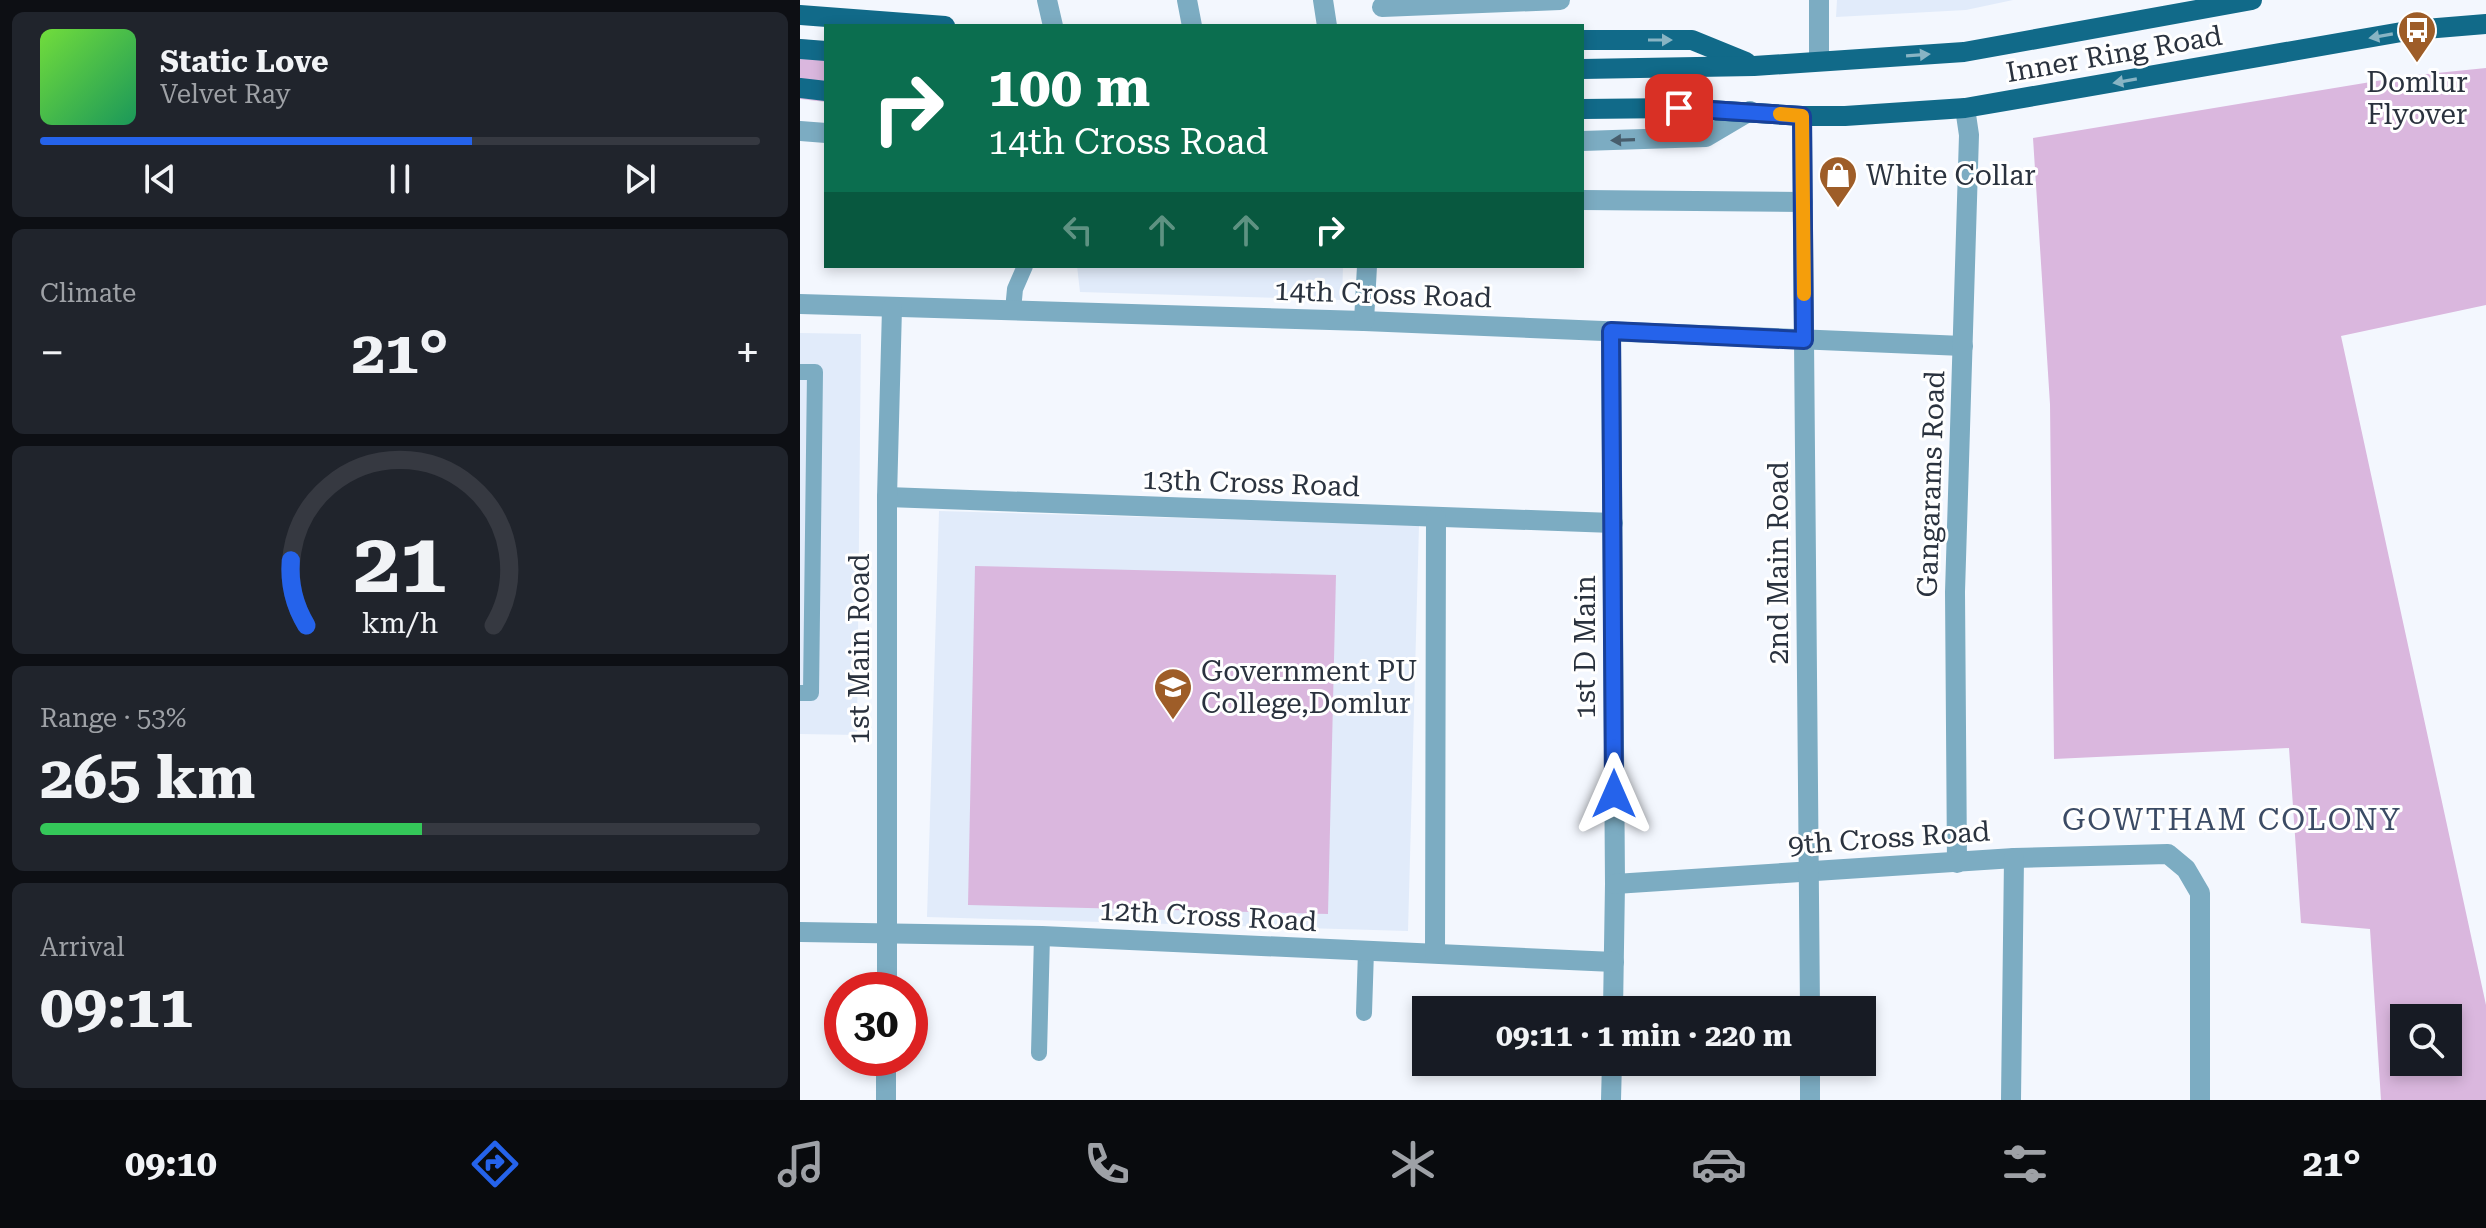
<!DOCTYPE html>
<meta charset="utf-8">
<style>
body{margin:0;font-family:"Roboto Serif",serif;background:#20242c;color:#f1f3f6;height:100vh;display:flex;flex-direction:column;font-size:30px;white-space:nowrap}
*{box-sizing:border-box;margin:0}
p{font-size:26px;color:#9ea1a6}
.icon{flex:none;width:44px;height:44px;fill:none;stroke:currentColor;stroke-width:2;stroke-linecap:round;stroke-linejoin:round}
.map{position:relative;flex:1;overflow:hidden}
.side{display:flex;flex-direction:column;gap:12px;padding:12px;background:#0d0f14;width:800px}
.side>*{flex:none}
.banner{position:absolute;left:24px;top:24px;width:760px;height:244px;border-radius:0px;box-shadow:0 4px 12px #0003;background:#0b6e4f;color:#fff;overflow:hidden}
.buttons{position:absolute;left:1590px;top:1004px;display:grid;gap:16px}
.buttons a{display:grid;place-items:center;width:72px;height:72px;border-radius:0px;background:#171b24;box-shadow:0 4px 12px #0003;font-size:40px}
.speed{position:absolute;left:24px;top:972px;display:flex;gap:16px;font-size:40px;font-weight:700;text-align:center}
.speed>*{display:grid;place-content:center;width:104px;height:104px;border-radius:50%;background:#171b24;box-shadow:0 4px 12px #0003;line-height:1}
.speed .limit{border:12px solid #d22;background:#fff;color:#111}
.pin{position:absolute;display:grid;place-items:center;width:68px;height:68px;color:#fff;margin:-34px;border-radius:16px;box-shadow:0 4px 12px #0006}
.me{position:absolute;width:88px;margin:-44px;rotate:0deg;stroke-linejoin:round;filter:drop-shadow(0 0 6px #0008)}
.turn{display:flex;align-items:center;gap:28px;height:168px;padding:0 32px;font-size:36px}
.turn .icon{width:104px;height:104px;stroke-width:2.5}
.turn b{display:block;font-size:56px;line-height:68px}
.lanes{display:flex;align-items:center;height:76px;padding:0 32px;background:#0003;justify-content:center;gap:40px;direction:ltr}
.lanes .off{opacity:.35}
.big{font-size:60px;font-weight:700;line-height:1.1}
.side .widget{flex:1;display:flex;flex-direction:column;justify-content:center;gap:12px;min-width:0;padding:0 28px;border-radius:12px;background:#20242c}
.side .dial{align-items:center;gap:0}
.dial svg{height:208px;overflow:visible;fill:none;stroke:#363941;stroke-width:7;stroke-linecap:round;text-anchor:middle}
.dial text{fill:#f1f3f6;stroke:none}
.song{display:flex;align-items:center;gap:24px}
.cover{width:96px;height:96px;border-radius:12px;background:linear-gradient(135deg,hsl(100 70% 55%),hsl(150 70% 35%))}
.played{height:8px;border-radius:4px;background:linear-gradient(90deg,#2563eb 60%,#363941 60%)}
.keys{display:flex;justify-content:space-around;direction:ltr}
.heat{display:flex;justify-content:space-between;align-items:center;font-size:44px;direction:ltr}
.charge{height:12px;border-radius:6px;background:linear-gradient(90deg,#34c759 53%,#363941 0)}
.trip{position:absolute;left:612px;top:996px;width:464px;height:80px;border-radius:0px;background:#171b24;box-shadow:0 4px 12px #0003;font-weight:700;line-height:80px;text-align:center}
.tab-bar{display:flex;height:128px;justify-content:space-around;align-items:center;background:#090b0e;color:#9ea1a6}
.tab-bar .icon{width:56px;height:56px}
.tab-bar .on{color:#2563eb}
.tab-bar b{font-size:36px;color:#f1f3f6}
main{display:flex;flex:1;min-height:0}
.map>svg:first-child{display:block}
</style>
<main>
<section class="side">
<div class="widget">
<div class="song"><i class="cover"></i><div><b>Static Love</b><p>Velvet Ray</p></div></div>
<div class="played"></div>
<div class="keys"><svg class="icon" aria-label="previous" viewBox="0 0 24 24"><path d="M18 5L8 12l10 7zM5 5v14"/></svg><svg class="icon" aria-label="pause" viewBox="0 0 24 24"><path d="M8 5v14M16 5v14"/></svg><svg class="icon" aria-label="next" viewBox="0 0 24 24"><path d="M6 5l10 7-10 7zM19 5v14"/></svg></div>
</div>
<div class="widget"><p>Climate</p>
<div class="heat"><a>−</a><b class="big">21°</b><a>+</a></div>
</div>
<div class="widget dial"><svg viewBox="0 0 100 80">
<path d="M14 69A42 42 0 1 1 86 69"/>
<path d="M14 69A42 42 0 0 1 8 44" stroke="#2563eb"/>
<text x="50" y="56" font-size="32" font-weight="700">21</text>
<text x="50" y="72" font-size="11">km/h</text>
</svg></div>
<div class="widget"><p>Range · 53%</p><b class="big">265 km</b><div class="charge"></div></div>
<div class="widget"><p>Arrival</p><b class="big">09:11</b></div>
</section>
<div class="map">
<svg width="1686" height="1100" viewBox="0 0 1686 1100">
<rect width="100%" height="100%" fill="#f3f7fe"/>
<g fill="#e1ebfa">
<path d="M1037 0H1213L1166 10 1036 17Z"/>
<path d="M277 266H543L542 300 280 292Z"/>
<path d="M0 333 61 334 57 735 0 734Z"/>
<path d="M139 511 619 525 608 931 127 917Z"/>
</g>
<g fill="#dab7de" fill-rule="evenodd">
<path d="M0 39 26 42V102L0 99Z"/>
<path d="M1686 68V305L1541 336 1686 1005V1100H1581L1570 929 1501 923 1489 748 1254 759 1250 404 1233 138 1607 76ZM1604 1018H1648V1062H1604Z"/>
<path d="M175 566 536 575 528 914 168 905Z"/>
</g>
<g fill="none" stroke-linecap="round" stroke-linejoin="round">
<g stroke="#7cacc2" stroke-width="16">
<path d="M213 310 215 289 225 266"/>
<path d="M0 372H15L11 693H0"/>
<path d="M564 1013 566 951"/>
<path d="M239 1053 242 936"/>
</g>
<g stroke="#7cacc2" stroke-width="20">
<path d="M247 0 253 26"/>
<path d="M387 0 392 26"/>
<path d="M523 0 527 26"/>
<path d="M1019 0V61"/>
<path d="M582 7 760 0"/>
<path d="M782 200 1003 202"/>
<path d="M0 304 564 321 1163 346"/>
<path d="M564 321 567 266"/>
<path d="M811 331 815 884 813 1010"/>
<path d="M87 497 813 523"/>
<path d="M1157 863 1155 592 1169 135 1165 108"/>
<path d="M815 884 1214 858 1368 854 1386 869 1400 893V1100"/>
<path d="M0 932 242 936 814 962"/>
<path d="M635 953 636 518"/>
<path d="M87 990V497L92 308"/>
<path d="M86 1100V1058"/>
<path d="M811 1100 812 1062"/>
<path d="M1211 1100 1214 858"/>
</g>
<g stroke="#7cacc2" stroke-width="20">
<path d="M1002 116 1010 1010"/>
<path d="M0 131 26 133"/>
<path d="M782 141 906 137 950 111"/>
<path d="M1010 1062V1100"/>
</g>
<g stroke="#116a89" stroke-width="20">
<path d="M0 15 145 26"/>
<path d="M782 40H892L946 62"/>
<path d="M0 49 26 51"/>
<path d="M782 69 954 66 1164 52 1452 0"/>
<path d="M0 88 26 91"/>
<path d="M782 109 879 108 1002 116H1045L1165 108 1613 30 1686 24"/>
</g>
</g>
<defs><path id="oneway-solid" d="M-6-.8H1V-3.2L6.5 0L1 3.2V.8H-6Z" transform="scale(2)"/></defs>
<g fill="#88b4c4">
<use href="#oneway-solid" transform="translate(1581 36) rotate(170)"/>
<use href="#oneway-solid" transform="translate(860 40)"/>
<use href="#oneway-solid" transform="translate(1118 55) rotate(-4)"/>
<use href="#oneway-solid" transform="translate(1325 81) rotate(170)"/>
</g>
<use fill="#475d6c" href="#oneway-solid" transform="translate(823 140) rotate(178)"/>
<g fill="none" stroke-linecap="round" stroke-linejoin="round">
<defs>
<path id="route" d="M814 794 811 331 1004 340 1002 116 879 108"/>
</defs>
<use href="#route" stroke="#184099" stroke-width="20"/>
<use href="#route" stroke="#2563eb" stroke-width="14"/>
<path stroke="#f59e0b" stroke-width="14" d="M980 114 1002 116 1004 294"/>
</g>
<defs>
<symbol id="bus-pin" viewBox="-11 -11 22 30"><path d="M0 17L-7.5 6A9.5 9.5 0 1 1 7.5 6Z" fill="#9e5d28" stroke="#fff"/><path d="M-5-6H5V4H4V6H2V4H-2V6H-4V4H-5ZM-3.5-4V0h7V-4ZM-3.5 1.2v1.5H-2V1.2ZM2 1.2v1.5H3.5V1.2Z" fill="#fff"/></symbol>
<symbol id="shop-pin" viewBox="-11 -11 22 30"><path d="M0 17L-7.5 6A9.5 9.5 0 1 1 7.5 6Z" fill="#9e5d28" stroke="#fff"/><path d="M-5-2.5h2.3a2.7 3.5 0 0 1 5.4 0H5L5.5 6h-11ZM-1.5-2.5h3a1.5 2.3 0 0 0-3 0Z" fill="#fff"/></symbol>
<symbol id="school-pin" viewBox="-11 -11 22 30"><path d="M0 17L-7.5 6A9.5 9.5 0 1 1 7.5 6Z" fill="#9e5d28" stroke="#fff"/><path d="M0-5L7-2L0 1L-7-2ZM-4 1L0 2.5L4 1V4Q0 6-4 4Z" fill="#fff"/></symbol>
</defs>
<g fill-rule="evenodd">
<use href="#bus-pin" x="1595" y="8" width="44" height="60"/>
<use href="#shop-pin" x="1016" y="153" width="44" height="60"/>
<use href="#school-pin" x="351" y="665" width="44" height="60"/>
</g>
<g text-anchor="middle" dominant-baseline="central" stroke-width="6" stroke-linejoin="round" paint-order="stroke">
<g font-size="28" fill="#2a323e" stroke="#fff">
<text transform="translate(1314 54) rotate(-10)">Inner Ring Road</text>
<text transform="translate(583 294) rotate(2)">14th Cross Road</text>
<text transform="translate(451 483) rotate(2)">13th Cross Road</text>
<text transform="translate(1131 484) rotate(-88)">Gangarams Road</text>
<text transform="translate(978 563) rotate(-90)">2nd Main Road</text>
<text transform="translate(785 647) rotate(-90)">1st D Main</text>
<text transform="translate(59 649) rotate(-90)">1st Main Road</text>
<text transform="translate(1089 838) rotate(-4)">9th Cross Road</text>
<text transform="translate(408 916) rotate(3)">12th Cross Road</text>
</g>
<g font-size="28" fill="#2a323e" stroke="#fff" text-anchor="start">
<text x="1617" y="82" text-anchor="middle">Domlur<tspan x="1617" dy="32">Flyover</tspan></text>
<text x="1066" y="175">White Collar</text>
<text x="401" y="671">Government PU<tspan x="401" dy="32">College,Domlur</tspan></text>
</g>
<g font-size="30" letter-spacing="2" fill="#3b4b65" stroke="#fff">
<text x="1432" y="819">GOWTHAM COLONY</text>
</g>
</g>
</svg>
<div class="buttons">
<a><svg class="icon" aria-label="search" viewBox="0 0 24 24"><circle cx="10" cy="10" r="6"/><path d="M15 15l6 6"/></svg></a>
</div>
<div class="speed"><div class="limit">30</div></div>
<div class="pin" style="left:879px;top:108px;background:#d93025"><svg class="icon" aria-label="arrive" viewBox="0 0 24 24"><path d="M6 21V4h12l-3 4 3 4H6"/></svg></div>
<svg class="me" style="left:814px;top:794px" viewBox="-20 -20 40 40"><path d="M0-17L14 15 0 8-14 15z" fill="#2563eb" stroke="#fff" stroke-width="4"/></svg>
<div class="trip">09:11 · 1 min · 220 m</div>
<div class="banner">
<div class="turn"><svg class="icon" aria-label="right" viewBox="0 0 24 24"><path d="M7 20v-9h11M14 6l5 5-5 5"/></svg><div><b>100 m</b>14th Cross Road</div></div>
<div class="lanes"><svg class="icon off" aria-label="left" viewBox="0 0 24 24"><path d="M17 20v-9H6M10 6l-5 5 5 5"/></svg><svg class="icon off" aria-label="ahead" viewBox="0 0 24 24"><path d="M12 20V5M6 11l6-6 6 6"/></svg><svg class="icon off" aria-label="ahead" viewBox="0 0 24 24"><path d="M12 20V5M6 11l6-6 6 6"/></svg><svg class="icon" aria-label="right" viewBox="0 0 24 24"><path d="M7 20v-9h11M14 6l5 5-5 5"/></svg></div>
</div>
</div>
</main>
<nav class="tab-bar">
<b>09:10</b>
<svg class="icon on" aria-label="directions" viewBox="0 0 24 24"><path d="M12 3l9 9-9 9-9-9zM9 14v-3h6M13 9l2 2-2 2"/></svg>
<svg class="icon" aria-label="music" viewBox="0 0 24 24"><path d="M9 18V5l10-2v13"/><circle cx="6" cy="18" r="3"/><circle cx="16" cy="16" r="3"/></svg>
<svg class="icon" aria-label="phone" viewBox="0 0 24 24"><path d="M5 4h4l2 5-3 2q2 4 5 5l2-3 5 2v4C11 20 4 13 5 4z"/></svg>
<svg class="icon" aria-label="climate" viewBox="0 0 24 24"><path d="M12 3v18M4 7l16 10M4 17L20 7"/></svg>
<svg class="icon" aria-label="car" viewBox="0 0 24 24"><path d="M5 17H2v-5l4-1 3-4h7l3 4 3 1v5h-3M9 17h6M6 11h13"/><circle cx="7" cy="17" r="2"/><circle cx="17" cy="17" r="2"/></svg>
<svg class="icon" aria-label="filters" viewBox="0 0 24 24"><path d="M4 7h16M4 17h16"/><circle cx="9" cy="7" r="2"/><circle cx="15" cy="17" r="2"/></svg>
<b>21°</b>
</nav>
